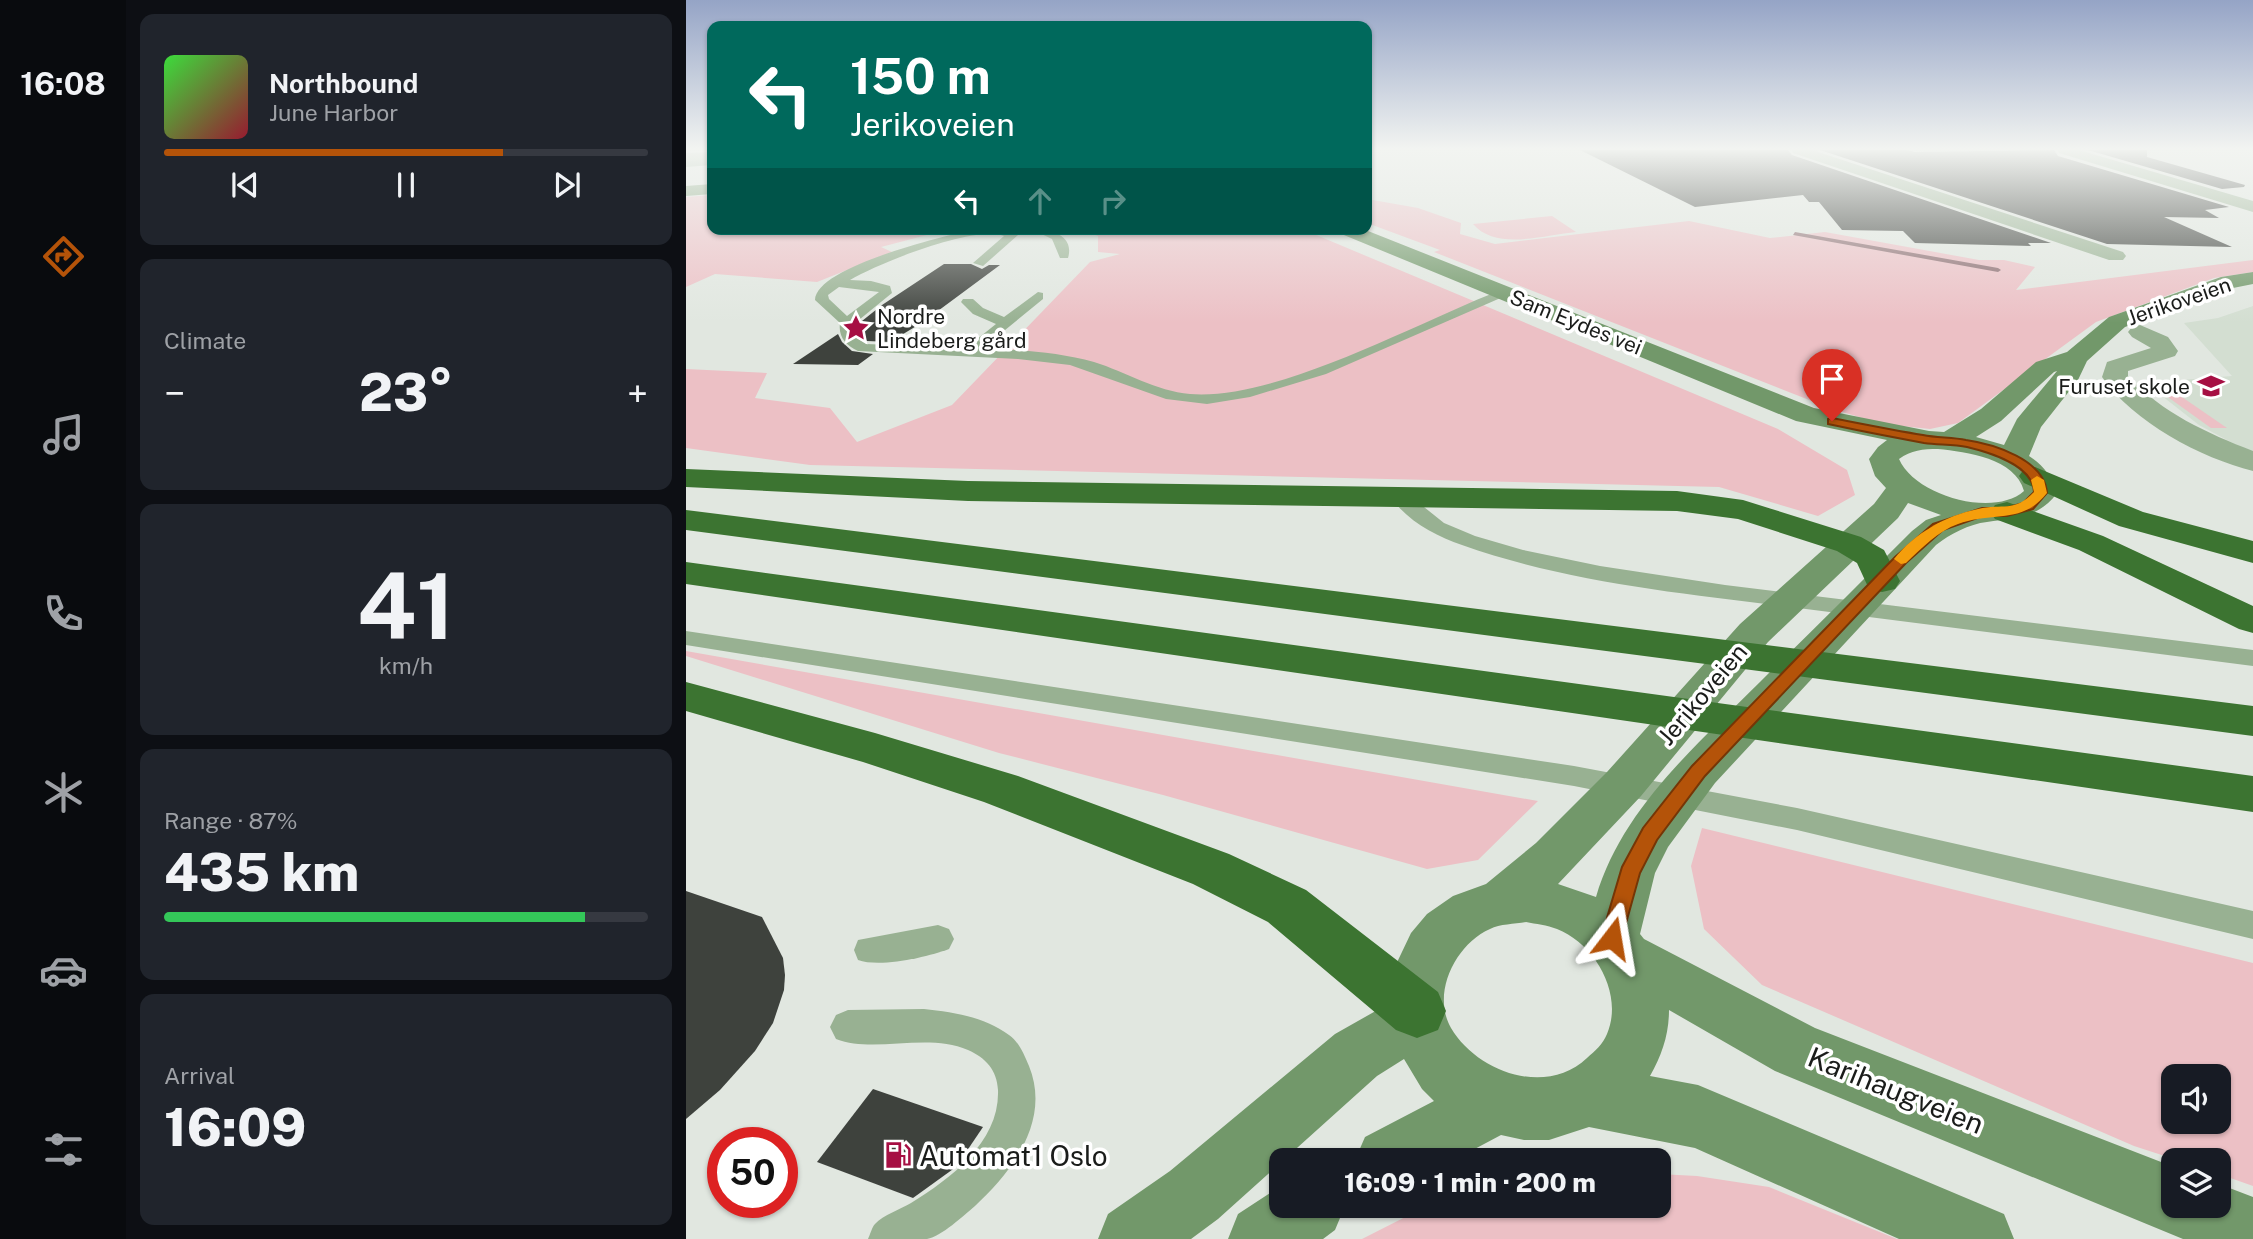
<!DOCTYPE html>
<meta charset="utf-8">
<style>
body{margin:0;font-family:"Public Sans",sans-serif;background:#20242c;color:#f1f3f6;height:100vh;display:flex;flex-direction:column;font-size:26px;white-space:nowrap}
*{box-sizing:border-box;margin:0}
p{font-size:23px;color:#9ea1a6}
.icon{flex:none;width:38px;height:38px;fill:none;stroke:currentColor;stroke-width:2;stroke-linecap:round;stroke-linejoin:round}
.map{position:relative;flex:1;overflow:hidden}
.details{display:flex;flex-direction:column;gap:14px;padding:14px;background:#0d0f14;width:560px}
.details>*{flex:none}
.top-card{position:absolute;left:21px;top:21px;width:665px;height:214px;border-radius:14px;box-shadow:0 2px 5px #0004;background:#00695c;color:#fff;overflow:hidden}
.tools{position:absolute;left:1475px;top:1064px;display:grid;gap:14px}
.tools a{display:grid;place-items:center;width:70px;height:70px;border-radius:14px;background:#171b24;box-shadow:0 2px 5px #0004;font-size:35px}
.speed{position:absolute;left:21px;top:1127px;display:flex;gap:14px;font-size:35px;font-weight:700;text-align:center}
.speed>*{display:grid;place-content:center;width:91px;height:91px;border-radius:50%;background:#171b24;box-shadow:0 2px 5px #0004;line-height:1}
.speed .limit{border:10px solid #d22;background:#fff;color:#111}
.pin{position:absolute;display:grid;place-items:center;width:60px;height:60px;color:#fff;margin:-72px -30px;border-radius:50% 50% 50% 0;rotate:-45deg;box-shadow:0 0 7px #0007}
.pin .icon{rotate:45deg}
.me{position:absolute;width:77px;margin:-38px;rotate:14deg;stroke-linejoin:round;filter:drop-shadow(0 0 5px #0008)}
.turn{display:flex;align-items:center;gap:24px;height:147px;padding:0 28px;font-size:32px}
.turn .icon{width:91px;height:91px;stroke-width:2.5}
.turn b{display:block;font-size:49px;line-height:60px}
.lanes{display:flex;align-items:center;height:66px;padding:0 28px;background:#0003;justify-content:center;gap:35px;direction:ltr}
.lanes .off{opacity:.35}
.big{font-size:52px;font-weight:800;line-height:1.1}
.details .widget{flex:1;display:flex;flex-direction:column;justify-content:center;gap:10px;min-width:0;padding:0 24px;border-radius:14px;background:#20242c}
.details .dial{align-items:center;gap:0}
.dial b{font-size:91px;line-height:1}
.song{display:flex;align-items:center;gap:21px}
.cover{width:84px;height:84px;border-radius:10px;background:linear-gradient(135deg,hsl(120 70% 55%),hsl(350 70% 35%))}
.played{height:7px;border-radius:4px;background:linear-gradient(90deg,#b45309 70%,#363941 70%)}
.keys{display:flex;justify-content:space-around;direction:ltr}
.heat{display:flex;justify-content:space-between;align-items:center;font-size:38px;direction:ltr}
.charge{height:10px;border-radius:5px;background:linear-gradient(90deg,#34c759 87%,#363941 0)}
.trip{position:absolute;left:583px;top:1148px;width:402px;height:70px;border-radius:14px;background:#171b24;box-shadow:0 2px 5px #0004;font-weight:800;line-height:70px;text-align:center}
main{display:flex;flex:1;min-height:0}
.tabs{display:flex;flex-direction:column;width:126px;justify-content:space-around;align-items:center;background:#090b0e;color:#9ea1a6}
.tabs .icon{width:49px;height:49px}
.tabs .on{color:#b45309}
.tabs b{font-size:32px;color:#f1f3f6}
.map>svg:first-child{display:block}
</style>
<main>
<nav class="tabs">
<b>16:08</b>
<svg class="icon on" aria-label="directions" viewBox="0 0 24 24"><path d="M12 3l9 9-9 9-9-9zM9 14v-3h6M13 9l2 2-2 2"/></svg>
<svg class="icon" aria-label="music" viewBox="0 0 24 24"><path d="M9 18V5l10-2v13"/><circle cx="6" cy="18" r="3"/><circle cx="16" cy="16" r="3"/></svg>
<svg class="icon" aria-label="phone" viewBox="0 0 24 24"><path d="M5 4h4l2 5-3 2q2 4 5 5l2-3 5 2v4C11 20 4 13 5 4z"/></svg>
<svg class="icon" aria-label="climate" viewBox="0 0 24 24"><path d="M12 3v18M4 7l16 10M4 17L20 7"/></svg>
<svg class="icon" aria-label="car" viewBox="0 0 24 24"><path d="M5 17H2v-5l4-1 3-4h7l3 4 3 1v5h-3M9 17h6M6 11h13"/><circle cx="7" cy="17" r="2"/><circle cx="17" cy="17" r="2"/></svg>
<svg class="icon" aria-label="filters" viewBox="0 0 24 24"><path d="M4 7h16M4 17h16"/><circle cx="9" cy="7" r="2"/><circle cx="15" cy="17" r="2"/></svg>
</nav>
<section class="details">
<div class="widget">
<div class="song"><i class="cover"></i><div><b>Northbound</b><p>June Harbor</p></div></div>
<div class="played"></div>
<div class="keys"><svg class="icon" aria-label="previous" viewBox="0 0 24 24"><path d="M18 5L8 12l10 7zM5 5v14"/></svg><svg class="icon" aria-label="pause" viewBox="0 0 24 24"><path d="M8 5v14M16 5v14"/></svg><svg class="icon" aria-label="next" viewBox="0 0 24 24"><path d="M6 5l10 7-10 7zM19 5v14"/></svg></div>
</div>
<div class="widget"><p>Climate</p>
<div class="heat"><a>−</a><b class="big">23°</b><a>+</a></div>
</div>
<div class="widget dial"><b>41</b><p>km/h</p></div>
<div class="widget"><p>Range · 87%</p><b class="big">435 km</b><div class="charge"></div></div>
<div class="widget"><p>Arrival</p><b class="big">16:09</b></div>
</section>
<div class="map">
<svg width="1567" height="1239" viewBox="0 0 1567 1239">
<rect width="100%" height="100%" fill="#e1e7e0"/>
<path fill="#d3ded1" d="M1567 306V454L1513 425 1471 392 1495 380 1546 376 1498 323 1532 318Z"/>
<g fill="#ecc0c5" fill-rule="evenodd">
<path d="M26 195V229H264L195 247 206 252 131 282 29 274 0 287V197Z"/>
<path d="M681 199 732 208 775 223 774 234 809 244 1003 221 1084 238 1139 232 1293 260H1318L1349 267 1330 290 1567 260V272L1528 278 1410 322 1272 423 1244 429 1197 424 1146 409 748 252 754 250 681 223Z"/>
<path d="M866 216 890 232C858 235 810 251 787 224Z"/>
<path d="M393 229H616L1092 429 1161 470 1169 495 1132 516 1033 487 124 465 0 448V369L81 373 69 398 144 408 171 442 266 405 404 262 434 254 412 252V236Z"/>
<path d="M1479 395H1493L1541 428H1525Z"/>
<path d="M0 651 852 801 792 860 741 869 477 795 313 753 0 656Z"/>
<path d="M1016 828 1567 963V1186L1533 1174V1160H1491L1448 1146 1076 985 1018 929 1005 866ZM1488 1076H1533V1122H1488Z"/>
<path d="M973 1174 1011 1176 1083 1187 1211 1239H676L741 1206H973Z"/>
</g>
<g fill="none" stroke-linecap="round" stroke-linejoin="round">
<path fill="#8a6a6e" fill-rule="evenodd" d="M1109 232 1312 268 1315 270 1312 272 1107 235Z"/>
</g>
<g fill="#3e423d">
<path d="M894 150H1102L1106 155 1365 243H1342L1345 246 1229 243 1217 231 1156 230 1133 202H1123L1117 195 1009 207Z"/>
<path d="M1134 150H1221L1229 152 1368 150 1372 156 1543 207 1519 210 1533 218 1478 217 1546 247 1421 244Z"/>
<path d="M1402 150H1461V157L1559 185 1558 187 1536 189Z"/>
<path d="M258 264H285L296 269 303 265H314L237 322 204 342 181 341 173 336 171 325 196 305Z"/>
<path d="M152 334 156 342 166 351 187 354 172 365 107 364Z"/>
<path d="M0 891 76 917 97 958 99 975 98 990 87 1023 69 1051 34 1090 0 1119Z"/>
<path d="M187 1089 297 1127 270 1167 227 1198 131 1162Z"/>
</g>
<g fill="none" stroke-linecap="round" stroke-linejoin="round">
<g fill="#98b192" fill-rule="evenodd">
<path d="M26 159V165L0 167V161Z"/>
<path d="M291 229H320L332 235 297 266 287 263 318 236C287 225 193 263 164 280L185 281 204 286 206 293 168 324 171 338 180 344 280 348 310 324 287 314 275 302 277 299H287L297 308 318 317 352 292 357 293V299L297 348C334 350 373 352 408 362 440 372 470 391 504 394 591 401 732 322 815 290H825L826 293 640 374 564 397 521 404 480 399 384 365 332 359 172 351C160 345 152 337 154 323L129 300C130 266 262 235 291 229ZM153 287 193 292 161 316 143 299 142 295Z"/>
<path d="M345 229C363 229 389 234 382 258H374L366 239Z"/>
<path d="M716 493 723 495 758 523 789 536 837 550 914 566 1039 585 1567 650V666C1418 647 1269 628 1120 609 1005 594 886 584 776 545 750 536 723 522 706 499Z"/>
<path d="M0 631 888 766 1111 808 1567 911V939L1111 830 888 786 0 645Z"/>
<path d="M252 925 263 929 268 939 263 949C242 957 194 968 172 960L168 950 172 940Z"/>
<path d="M238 1009C267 1012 299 1017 323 1035 334 1043 338 1055 343 1066 365 1120 327 1171 289 1206 277 1216 256 1236 241 1239 223 1239 201 1239 182 1239 184 1235 186 1227 189 1224 197 1215 215 1209 225 1203 266 1178 314 1141 312 1090 311 1070 300 1058 282 1050 240 1032 189 1054 150 1039L144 1027 150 1015 162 1010Z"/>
</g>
<g fill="#98b192" fill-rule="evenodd">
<path d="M1105 150H1126L1437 252 1440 256 1437 260H1423L1107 153Z"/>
<path d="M1371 150H1393L1567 201V212L1373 153Z"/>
<path d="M26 152V160L0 161V153Z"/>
<path d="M1454 325 1482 337 1492 351 1489 356 1442 371V376C1476 413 1521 433 1567 451V471C1515 458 1447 422 1416 377L1421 362 1465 348 1446 337 1442 332 1446 327Z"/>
</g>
<g fill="#72986a" fill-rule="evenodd">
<path d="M26 184V194L0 196V186Z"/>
<path d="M651 229H677L1128 408 1243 431 1258 432 1295 409 1350 362 1381 352 1423 317 1535 277 1567 272V284L1547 288 1439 327 1401 361 1392 380 1355 427 1343 456C1358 466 1366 477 1371 493 1353 518 1329 518 1301 522 1283 524 1264 534 1250 545L1029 783 982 847 969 873 954 934 958 939 1129 1028 1488 1167V1206H1533V1184L1567 1197V1239H1497L1089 1071 983 1010C983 1034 976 1055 964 1076L1012 1085 1318 1214 1328 1239H1213L1009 1148 903 1127 863 1140H838L815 1135 768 1160H669L679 1137 748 1101 736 1089 718 1059 691 1076 532 1219 505 1239H412L422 1214 484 1171 649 1034 702 1004 705 975 725 933 741 914 767 896 800 884 850 843 921 772 1054 624 1188 504 1200 488 1189 476 1183 459 1192 447 1201 440 1110 421 653 233ZM1368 372 1371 371 1331 419 1318 445 1290 437 1315 421ZM1252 449C1281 452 1329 458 1338 491 1308 518 1229 496 1213 459 1225 450 1237 449 1252 449ZM1222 503 1255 515 1240 520 1226 531C1176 581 1126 631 1075 681 1012 744 936 808 910 897L872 884 955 796 1082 642 1212 518ZM840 922C850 924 861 925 871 929 909 944 938 994 921 1034 917 1044 909 1051 901 1058 860 1097 791 1072 765 1028 745 993 770 944 804 929 814 924 828 924 840 922Z"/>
<path d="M595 1186V1206H659L649 1230 637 1239H542L552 1214Z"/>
</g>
<g fill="#3c7431" fill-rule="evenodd">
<path d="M1349 467 1457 512 1567 541V563L1433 526 1338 483 1333 476 1338 469Z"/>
<path d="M0 469 282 481 991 491 1057 500 1175 537 1198 550 1214 581 1209 589 1196 592 1183 589 1171 563 1151 551 1052 519 991 511 282 501 0 487Z"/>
<path d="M1321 502 1417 536 1567 606V633L1553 629 1393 550 1309 519 1304 512 1309 505Z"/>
<path d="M0 510 1567 706V736L0 530Z"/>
<path d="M0 562 1567 776V812L0 584Z"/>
<path d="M0 682 189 733 332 776 543 854 620 890 752 992 760 1011 752 1030 731 1038 710 1030 582 922 507 884 298 802 177 762 0 711Z"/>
</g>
</g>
<linearGradient id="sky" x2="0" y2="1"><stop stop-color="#95a4c6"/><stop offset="0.46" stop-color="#f2f4f1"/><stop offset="1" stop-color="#f2f4f1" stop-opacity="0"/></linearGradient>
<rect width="1567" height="323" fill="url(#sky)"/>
<path fill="#b45309" stroke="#753606" stroke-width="2" d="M1146 418C1177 424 1207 430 1237 435 1251 438 1266 437 1280 440 1308 444 1359 460 1361 493L1347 509 1321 516H1297L1257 530 1220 563 1019 776 971 840 954 873 934 945 926 948 918 945 915 938 936 867 957 828 1006 766 1209 557 1247 524 1296 508H1320L1337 503 1348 492C1347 465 1302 452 1281 447 1267 444 1252 445 1238 443 1206 437 1174 431 1142 424V419Z"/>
<path fill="#f59e0b" d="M1351 476 1358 480 1361 493C1336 525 1307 511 1272 524 1252 531 1236 548 1220 563L1215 564 1208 559C1229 533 1259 516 1292 509 1317 503 1328 513 1348 492L1345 480Z"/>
<defs>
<symbol id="sight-bare" viewBox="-9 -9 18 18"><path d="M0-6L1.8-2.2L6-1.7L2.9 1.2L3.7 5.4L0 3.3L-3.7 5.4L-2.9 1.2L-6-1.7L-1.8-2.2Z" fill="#a60f43" stroke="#fff" stroke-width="2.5" paint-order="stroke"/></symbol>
<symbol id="school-bare" viewBox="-9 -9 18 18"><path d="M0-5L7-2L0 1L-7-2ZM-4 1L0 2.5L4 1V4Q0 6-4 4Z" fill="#a60f43" stroke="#fff" stroke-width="2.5" paint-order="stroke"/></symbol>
<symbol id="fuel-bare" viewBox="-9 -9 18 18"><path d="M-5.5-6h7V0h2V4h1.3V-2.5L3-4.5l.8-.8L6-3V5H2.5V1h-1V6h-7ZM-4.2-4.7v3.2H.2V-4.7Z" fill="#a60f43" stroke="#fff" stroke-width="2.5" paint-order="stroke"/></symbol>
</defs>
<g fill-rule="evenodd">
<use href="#sight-bare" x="151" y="309" width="38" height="38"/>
<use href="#school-bare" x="1506" y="367" width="38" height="38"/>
<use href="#fuel-bare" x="193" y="1136" width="38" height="38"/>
</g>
<g text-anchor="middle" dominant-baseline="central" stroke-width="7" stroke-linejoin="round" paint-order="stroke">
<g font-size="21" fill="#1a1c1a" stroke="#fff">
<text transform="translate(1493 301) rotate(-19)">Jerikoveien</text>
<text transform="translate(890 322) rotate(22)">Sam Eydes vei</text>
</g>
<g font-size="21" fill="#1a1c1a" stroke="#fff" text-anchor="start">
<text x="191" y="316">Nordre<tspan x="191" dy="24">Lindeberg gård</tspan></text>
<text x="1504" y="386" text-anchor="end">Furuset skole</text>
</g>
<g font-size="24" fill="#1a1c1a" stroke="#fff">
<text transform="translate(1016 694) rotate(-50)">Jerikoveien</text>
</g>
<g font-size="28" fill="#1a1c1a" stroke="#fff">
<text transform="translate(1210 1090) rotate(22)">Karihaugveien</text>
</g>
<g font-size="28" fill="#1a1c1a" stroke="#fff" text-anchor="start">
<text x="233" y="1155">Automat1 Oslo</text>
</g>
</g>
</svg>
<div class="tools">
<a><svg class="icon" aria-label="sound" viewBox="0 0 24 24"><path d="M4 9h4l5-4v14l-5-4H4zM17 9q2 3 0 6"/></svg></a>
<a><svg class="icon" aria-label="layers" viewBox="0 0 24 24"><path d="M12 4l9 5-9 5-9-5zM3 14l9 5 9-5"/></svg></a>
</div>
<div class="speed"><div class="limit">50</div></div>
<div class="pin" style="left:1146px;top:421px;background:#d93025"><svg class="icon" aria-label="arrive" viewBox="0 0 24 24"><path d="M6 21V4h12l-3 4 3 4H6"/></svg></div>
<svg class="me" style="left:926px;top:938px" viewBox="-20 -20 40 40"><path d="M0-17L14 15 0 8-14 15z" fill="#b45309" stroke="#fff" stroke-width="4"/></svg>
<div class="trip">16:09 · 1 min · 200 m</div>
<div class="top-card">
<div class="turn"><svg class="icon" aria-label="left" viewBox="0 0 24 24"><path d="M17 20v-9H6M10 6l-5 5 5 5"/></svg><div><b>150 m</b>Jerikoveien</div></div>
<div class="lanes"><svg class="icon" aria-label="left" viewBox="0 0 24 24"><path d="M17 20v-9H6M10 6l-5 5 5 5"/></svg><svg class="icon off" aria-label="ahead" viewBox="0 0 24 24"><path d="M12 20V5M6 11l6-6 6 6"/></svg><svg class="icon off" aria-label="right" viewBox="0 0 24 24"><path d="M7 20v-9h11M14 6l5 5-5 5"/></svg></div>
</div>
</div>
</main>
